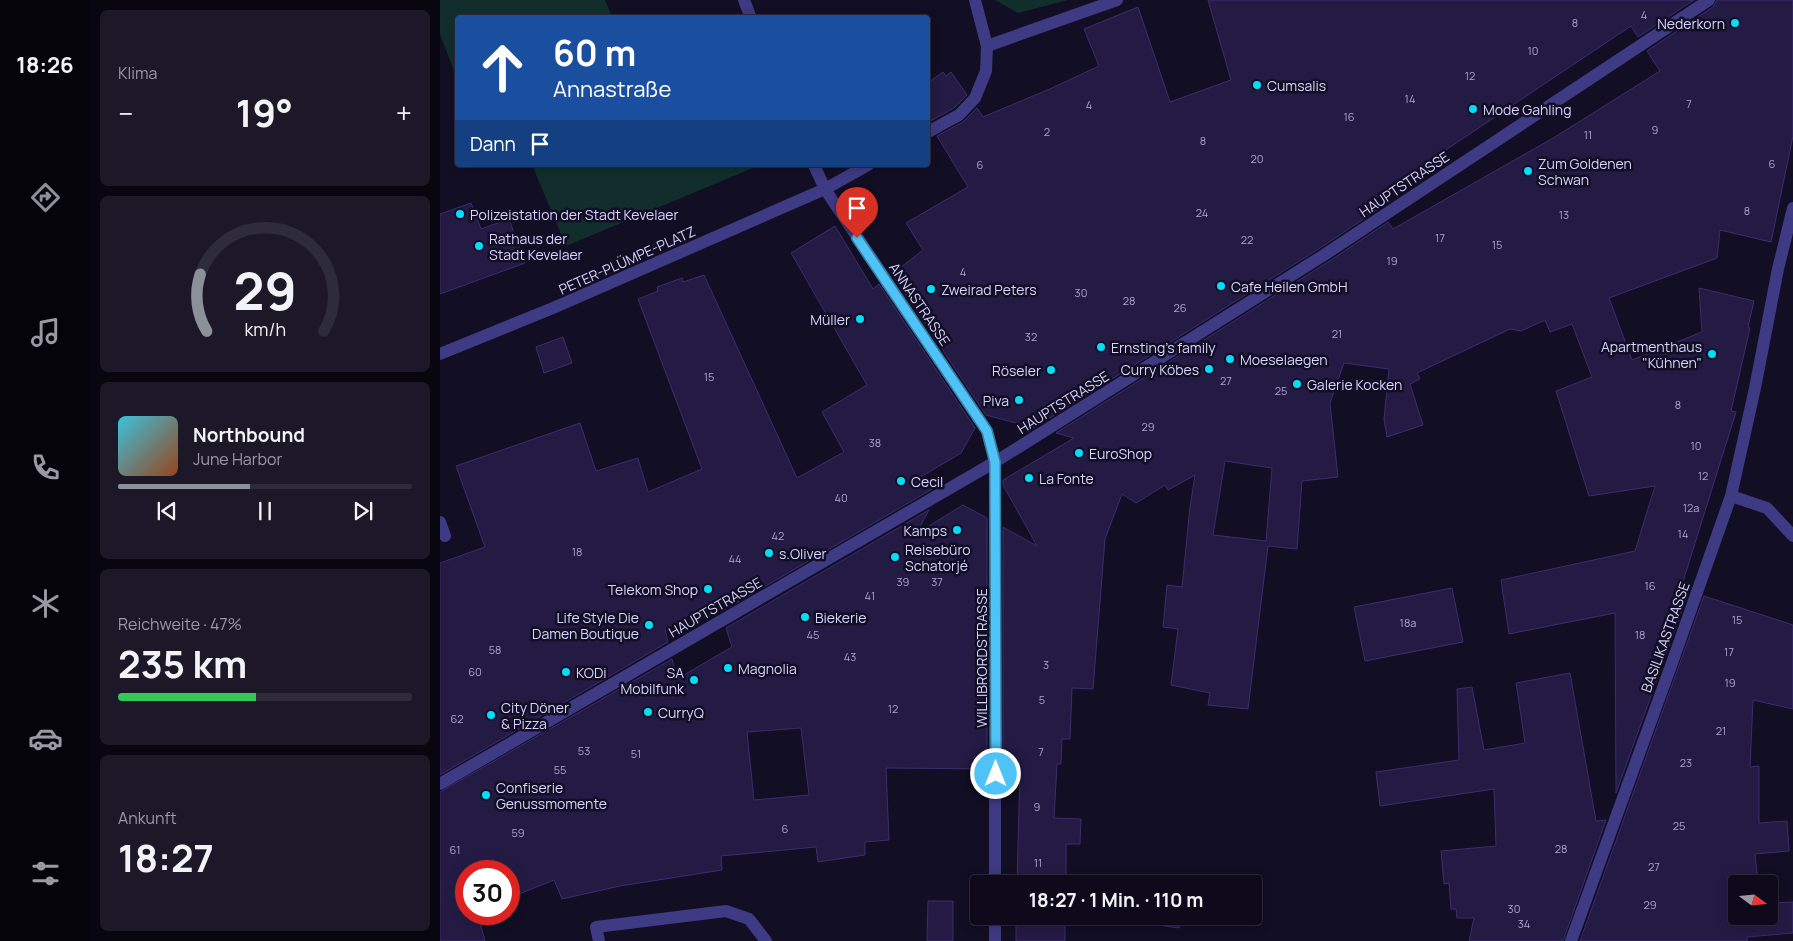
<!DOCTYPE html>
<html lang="de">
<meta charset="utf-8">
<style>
body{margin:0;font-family:Manrope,sans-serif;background:#1c1828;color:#f1f3f6;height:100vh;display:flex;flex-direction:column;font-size:19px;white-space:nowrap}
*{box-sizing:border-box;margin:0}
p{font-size:16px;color:#9b9aa3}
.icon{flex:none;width:28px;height:28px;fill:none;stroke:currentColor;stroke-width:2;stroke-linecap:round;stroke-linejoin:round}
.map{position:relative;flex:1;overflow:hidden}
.panel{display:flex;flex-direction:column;gap:10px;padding:10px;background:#08060f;width:350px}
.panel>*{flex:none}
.banner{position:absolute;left:15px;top:15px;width:475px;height:152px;border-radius:5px;box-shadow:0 2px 12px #0003,0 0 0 1px #2e2b3a;background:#1a4fa0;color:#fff;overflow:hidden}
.needle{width:32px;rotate:106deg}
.buttons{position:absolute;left:1288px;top:875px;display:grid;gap:10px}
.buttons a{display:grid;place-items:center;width:50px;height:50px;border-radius:5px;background:#0e0a1b;box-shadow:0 2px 12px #0003,0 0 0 1px #2e2b3a;font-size:25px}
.speed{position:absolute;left:15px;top:860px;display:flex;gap:10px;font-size:25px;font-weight:700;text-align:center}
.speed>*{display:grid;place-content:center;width:65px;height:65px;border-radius:50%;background:#0e0a1b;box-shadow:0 2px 12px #0003,0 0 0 1px #2e2b3a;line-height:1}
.speed .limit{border:8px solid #d22;background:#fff;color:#111}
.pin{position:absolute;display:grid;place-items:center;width:42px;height:42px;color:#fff;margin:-51px -21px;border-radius:50% 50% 50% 0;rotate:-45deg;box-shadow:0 0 5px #0007}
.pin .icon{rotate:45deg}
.me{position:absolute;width:55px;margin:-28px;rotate:0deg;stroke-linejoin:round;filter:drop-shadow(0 0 4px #0008)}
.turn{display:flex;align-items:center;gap:18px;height:105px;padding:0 15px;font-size:22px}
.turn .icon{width:65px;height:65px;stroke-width:2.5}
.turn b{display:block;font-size:35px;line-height:42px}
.then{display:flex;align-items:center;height:48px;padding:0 15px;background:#0003;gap:10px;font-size:19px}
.big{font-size:38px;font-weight:700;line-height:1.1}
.panel .widget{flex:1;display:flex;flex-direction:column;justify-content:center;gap:8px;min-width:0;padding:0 18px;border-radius:8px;background:#1c1828}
.panel .dial{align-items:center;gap:0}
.dial svg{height:130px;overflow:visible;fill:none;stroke:#2e2b3a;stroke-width:7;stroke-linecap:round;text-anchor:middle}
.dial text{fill:#f1f3f6;stroke:none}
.song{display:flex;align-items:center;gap:15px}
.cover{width:60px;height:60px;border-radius:8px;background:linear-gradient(135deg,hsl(190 70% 55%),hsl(20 70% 35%))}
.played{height:5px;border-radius:2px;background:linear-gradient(90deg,#8c9099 45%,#2e2b3a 45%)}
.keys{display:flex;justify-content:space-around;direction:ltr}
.heat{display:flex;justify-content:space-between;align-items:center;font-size:28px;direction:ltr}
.charge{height:8px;border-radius:4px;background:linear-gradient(90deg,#34c759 47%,#2e2b3a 0)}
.trip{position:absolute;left:530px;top:875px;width:292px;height:50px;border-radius:5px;background:#0e0a1b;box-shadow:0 2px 12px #0003,0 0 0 1px #2e2b3a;font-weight:700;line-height:50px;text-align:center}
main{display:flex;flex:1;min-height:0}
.menu{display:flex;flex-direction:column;width:90px;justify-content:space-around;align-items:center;background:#06040b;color:#9b9aa3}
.menu .icon{width:35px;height:35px}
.menu .selected{color:#8c9099}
.menu b{font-size:22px;color:#f1f3f6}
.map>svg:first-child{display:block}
</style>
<main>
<nav class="menu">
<b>18:26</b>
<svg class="icon selected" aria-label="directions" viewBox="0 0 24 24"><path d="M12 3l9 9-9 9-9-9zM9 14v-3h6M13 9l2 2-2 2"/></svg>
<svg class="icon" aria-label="music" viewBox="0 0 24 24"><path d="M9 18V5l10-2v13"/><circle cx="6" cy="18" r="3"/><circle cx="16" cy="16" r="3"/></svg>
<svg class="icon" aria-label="phone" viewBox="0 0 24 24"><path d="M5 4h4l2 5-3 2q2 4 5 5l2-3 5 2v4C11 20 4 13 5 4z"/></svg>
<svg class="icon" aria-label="climate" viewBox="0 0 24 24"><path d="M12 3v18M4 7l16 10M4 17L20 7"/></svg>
<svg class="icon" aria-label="car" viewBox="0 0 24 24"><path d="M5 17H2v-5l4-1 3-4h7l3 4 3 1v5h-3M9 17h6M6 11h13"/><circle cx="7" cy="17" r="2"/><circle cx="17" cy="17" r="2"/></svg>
<svg class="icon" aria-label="filters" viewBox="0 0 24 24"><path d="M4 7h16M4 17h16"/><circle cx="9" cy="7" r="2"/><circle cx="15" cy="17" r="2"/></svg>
</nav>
<section class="panel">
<div class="widget"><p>Klima</p>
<div class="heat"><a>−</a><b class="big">19°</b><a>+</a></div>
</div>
<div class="widget dial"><svg viewBox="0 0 100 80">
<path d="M14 69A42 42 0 1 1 86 69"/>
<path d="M14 69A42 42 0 0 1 10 34" stroke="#8c9099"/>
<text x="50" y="56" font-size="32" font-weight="700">29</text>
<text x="50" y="72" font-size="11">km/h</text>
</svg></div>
<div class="widget">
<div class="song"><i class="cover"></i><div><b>Northbound</b><p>June Harbor</p></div></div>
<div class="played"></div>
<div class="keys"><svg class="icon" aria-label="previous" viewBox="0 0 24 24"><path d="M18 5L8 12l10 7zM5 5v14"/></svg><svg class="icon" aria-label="pause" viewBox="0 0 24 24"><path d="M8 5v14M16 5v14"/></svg><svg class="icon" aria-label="next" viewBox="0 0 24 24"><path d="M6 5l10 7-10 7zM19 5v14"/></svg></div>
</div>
<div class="widget"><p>Reichweite · 47%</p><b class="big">235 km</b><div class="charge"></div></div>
<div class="widget"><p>Ankunft</p><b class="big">18:27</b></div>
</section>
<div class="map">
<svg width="1353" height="941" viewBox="0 0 1353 941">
<rect width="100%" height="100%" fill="#120e24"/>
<g fill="#112e2d">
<path d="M0 0H165L172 17 18 18 17 79 0 34Z"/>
<path d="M555 0H628L578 13Z"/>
<path d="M92 165H311L313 168 126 246Z"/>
</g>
<g fill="#241b45" stroke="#3b2d70" fill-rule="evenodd">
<path d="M768 0H1254L1198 37 1191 26 934 198 940 208 880 248 594 428 546 415 452 274 483 250 466 223 528 187 497 136 523 122 537 108 543 117 612 88 659 66 644 29 698 7 730 102 791 80Z"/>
<path d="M1277 0H1353V136L1331 242 1280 230 1277 258 1169 298 1192 360 1262 332 1259 288 1314 301 1308 327 1310 328 1291 411 1296 412 1241 588 1249 591 1176 793 1175 613 1069 634 1061 580 1195 551 1215 486 1149 496 1116 391 1152 377 1132 324 1110 332 1105 320 1081 331 1070 329 977 373 980 379 970 384 983 425 947 437 944 419 949 369 904 363 890 403 898 477 862 481 857 549 828 546 808 709 768 705 770 693 731 685 738 629 723 627 727 585 742 587 750 507 755 475 728 490 725 485 696 503 682 494 665 539 653 689 632 688 630 739H622L621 764H617L614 818 641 819 640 844H626V884H577L580 770 563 769V527L597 546 563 485V480L634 438 616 433 888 262 948 222 953 229 1115 137 1220 71 1207 51 1273 7ZM785 461 832 468 826 541 773 535Z"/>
<path d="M503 72 506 76 511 72 527 95 514 108 489 122 488 119V83Z"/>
<path d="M31 203 41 229 69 219 85 263 0 294V214Z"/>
<path d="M395 226 433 289 439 284 535 428 521 453 477 479 494 488 281 612 276 598 225 629 228 642 0 775V563L45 547 16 466 140 423 156 471 198 458 208 492 262 469 198 299 218 291 217 287 242 278 243 282 264 275 357 478 404 452 382 412 427 385 351 253Z"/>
<path d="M123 337 132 363 104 373 96 347Z"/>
<path d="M523 505 547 518V769L446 768 449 840 425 842V855L378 862 376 847 281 856 282 870 180 886 122 899 114 880 69 898V871H26V914H38L45 941H0V792L232 659 237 679 292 647 286 628 489 510 476 534ZM361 728 369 795 314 800 307 732Z"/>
<path d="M1012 588 1023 642 925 661 914 607Z"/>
<path d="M1264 596 1353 625V709L1313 700 1310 767 1319 766V823L1347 821 1349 851 1315 854 1318 884H1296V916H1329V903L1353 902V933L1307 937V941H1140Z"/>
<path d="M1130 673 1156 821 1166 820 1123 941H1029L1034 918H1017L1016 909H1011L1009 883 1004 884 1001 851 1056 846 1054 789 940 806 936 772 1019 760 1017 689 1032 687 1044 750 1085 743 1076 683Z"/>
<path d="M715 877 744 882 743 884H714Z"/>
<path d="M488 901H513V941H487Z"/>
<rect x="576" y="916" width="49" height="25"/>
<path d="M711 916H741L739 928 711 924Z"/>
</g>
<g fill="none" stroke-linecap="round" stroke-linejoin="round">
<g stroke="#3e3a83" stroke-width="12">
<path d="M304 0 311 18"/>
<path d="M547 46 677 0"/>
<path d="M488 132 519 115 535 98 546 71 547 46 535 0"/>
<path d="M374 165 385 189 547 431 555 462V884"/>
<path d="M0 354 113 308 385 189 428 165"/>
<path d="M1291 496 1327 508 1353 536"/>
<path d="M0 522 5 536"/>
<path d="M0 784 555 462 884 255 1269 0"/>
<path d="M159 941 156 927 286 911 309 919 326 941"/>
<path d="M555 941V916"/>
<path d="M1131 941 1232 663 1291 496 1315 388 1338 269 1353 208"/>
</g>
</g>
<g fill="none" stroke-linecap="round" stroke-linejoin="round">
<defs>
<path id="route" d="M417 238 547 431 555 462 556 774"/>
</defs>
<use href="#route" stroke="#337fa1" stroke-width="12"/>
<use href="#route" stroke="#4fc3f7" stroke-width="9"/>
</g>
<g fill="#02defa" stroke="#120e24" stroke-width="2">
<circle cx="1295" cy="23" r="5"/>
<circle cx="817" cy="85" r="5"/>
<circle cx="1033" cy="109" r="5"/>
<circle cx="1088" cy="171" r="5"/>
<circle cx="20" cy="214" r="5"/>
<circle cx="39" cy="246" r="5"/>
<circle cx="781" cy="286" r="5"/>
<circle cx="491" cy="289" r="5"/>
<circle cx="420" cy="319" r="5"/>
<circle cx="661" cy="347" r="5"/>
<circle cx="1272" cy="354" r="5"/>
<circle cx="790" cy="359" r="5"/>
<circle cx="769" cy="369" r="5"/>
<circle cx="611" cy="370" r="5"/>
<circle cx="857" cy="384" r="5"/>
<circle cx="579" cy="400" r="5"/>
<circle cx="639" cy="453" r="5"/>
<circle cx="589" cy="478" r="5"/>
<circle cx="461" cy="481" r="5"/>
<circle cx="517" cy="530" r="5"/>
<circle cx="329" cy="553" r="5"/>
<circle cx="455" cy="557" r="5"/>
<circle cx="268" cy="589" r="5"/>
<circle cx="365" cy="617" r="5"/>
<circle cx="209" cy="625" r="5"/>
<circle cx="288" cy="668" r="5"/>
<circle cx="126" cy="672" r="5"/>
<circle cx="254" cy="680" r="5"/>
<circle cx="208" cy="712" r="5"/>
<circle cx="51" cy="715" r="5"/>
<circle cx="46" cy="795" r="5"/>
</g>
<g text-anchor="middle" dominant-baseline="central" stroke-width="5" stroke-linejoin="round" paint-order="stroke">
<g font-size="11" fill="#aaa4d0">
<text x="1204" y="14">4</text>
<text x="1135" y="22">8</text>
<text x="1093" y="50">10</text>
<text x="1030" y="75">12</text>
<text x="970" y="98">14</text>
<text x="1249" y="103">7</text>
<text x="649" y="104">4</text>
<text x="909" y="116">16</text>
<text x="1215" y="129">9</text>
<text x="607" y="131">2</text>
<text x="1148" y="134">11</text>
<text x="763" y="140">8</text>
<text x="817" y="158">20</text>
<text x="1332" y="163">6</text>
<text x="540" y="164">6</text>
<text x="1307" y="210">8</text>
<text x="762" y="212">24</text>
<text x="1124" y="214">13</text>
<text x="1000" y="237">17</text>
<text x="807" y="239">22</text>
<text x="1057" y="244">15</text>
<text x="952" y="260">19</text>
<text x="523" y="271">4</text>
<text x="641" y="292">30</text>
<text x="689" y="300">28</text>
<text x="740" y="307">26</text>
<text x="897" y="333">21</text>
<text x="591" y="336">32</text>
<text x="269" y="376">15</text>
<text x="786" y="380">27</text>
<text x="841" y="390">25</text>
<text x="1238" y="404">8</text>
<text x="708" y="426">29</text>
<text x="435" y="442">38</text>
<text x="1256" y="445">10</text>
<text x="1263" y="475">12</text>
<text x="401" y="497">40</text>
<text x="1251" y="507">12a</text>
<text x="1243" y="533">14</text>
<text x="338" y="535">42</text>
<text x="137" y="551">18</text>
<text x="295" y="558">44</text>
<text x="463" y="581">39</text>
<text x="497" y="581">37</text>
<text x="1210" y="585">16</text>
<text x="430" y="595">41</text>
<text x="1297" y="619">15</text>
<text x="968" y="622">18a</text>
<text x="373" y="634">45</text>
<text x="1200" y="634">18</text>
<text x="55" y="649">58</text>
<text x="1289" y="651">17</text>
<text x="410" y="656">43</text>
<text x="606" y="664">3</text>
<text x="35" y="671">60</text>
<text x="1290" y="682">19</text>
<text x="602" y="699">5</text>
<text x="453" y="708">12</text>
<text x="17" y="718">62</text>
<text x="1281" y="730">21</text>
<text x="144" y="750">53</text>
<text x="601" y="751">7</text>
<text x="196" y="753">51</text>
<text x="1246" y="762">23</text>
<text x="120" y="769">55</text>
<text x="597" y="806">9</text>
<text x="1239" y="825">25</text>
<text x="345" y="828">6</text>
<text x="78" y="832">59</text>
<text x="1121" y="848">28</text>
<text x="15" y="849">61</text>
<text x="598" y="862">11</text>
<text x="1214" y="866">27</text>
<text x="1210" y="904">29</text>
<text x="1074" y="908">30</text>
<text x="1084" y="923">34</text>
</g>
<g font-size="14" fill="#d7d2ff" stroke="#120e24" text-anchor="start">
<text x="1285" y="23" text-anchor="end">Nederkorn</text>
<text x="827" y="85">Cumsalis</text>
<text x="1043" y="109">Mode Gahling</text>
<text x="1098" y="163">Zum Goldenen<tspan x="1098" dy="16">Schwan</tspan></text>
<text x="30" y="214">Polizeistation der Stadt Kevelaer</text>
<text x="49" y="238">Rathaus der<tspan x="49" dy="16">Stadt Kevelaer</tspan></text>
<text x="791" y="286">Cafe Heilen GmbH</text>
<text x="501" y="289">Zweirad Peters</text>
<text x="410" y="319" text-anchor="end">Müller</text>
<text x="1262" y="346" text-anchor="end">Apartmenthaus<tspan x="1262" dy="16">"Kühnen"</tspan></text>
<text x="671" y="347">Ernsting's family</text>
<text x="800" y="359">Moeselaegen</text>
<text x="759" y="369" text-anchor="end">Curry Köbes</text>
<text x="601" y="370" text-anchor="end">Röseler</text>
<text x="867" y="384">Galerie Kocken</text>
<text x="569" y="400" text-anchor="end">Piva</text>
<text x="649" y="453">EuroShop</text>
<text x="599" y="478">La Fonte</text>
<text x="471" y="481">Cecil</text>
<text x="507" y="530" text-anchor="end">Kamps</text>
<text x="465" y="549">Reisebüro<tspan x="465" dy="16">Schatorjé</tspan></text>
<text x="339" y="553">s.Oliver</text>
<text x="258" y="589" text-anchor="end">Telekom Shop</text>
<text x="199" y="617" text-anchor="end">Life Style Die<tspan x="199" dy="16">Damen Boutique</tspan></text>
<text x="375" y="617">Biekerie</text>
<text x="298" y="668">Magnolia</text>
<text x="136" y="672">KODi</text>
<text x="244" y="672" text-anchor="end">SA<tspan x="244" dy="16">Mobilfunk</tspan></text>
<text x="61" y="707">City Döner<tspan x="61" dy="16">&amp; Pizza</tspan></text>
<text x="218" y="712">CurryQ</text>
<text x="56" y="787">Confiserie<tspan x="56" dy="16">Genussmomente</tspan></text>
</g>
<g font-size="14" fill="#d7d2ff" stroke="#120e24">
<text transform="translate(964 184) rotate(-34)">HAUPTSTRASSE</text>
<text transform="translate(187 260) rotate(-24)">PETER-PLÜMPE-PLATZ</text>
<text transform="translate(480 304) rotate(56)">ANNASTRASSE</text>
<text transform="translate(623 402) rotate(-32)">HAUPTSTRASSE</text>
<text transform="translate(275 607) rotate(-30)">HAUPTSTRASSE</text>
<text transform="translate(1225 637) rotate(-70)">BASILIKASTRASSE</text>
<text transform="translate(541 658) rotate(-90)">WILLIBRORDSTRASSE</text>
</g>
</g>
</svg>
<div class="buttons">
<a><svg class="needle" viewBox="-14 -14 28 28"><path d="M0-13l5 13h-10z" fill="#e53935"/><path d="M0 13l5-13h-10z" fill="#9b9aa3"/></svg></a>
</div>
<div class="speed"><div class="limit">30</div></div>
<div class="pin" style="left:417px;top:238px;background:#d93025"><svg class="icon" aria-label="arrive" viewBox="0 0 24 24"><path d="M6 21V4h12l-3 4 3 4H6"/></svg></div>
<svg class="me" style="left:556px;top:774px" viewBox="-20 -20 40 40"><circle r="17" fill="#4fc3f7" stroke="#fff" stroke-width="3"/><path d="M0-11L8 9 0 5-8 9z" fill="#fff"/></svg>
<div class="trip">18:27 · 1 Min. · 110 m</div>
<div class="banner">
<div class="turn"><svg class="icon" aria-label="ahead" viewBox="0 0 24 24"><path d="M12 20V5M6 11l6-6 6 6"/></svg><div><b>60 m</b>Annastraße</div></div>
<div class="then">Dann<svg class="icon" aria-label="arrive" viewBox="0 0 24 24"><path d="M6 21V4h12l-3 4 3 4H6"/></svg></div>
</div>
</div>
</main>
